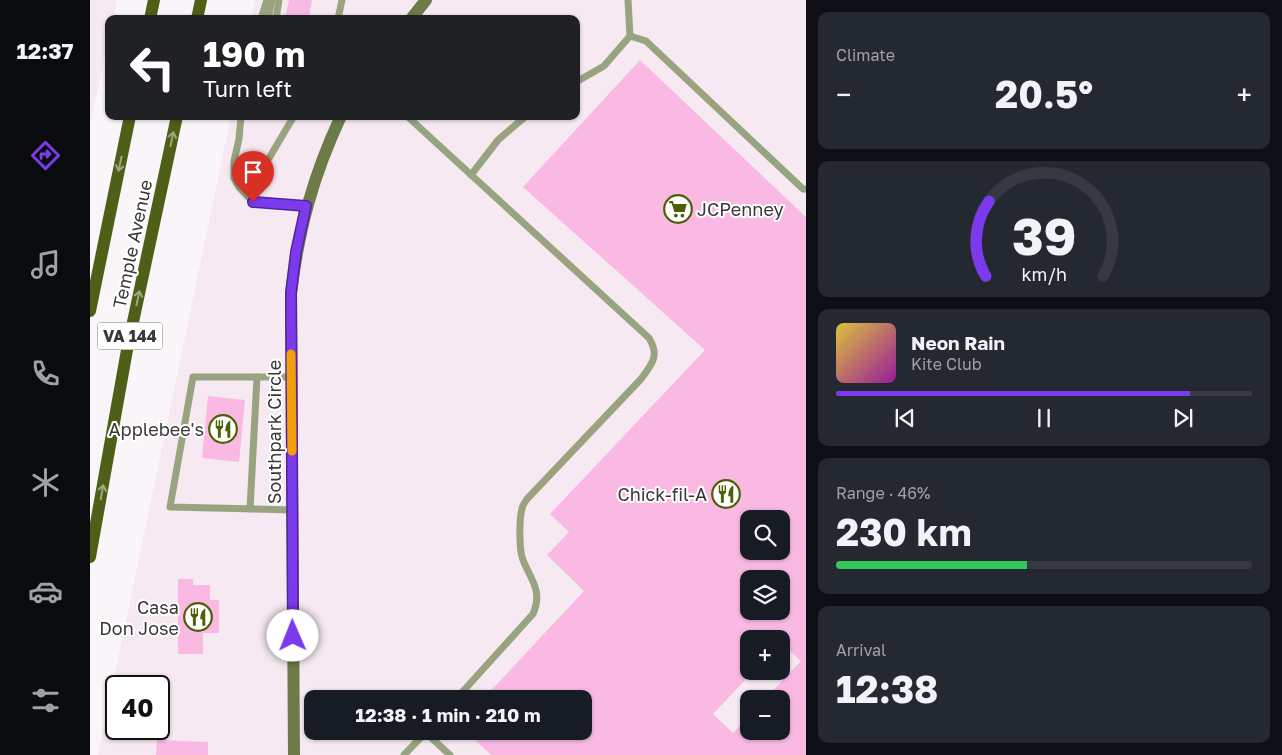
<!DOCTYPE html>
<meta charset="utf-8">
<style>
body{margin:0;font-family:"Golos Text",sans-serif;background:#242831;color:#f1f3f6;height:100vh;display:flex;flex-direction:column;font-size:19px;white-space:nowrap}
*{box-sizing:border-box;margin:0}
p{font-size:16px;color:#9ea1a6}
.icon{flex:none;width:28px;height:28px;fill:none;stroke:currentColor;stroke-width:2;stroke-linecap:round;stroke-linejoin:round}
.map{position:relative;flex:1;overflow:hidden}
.panel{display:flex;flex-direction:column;gap:12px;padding:12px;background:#0d0f14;width:476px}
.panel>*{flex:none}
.banner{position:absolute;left:15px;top:15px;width:475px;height:105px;border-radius:10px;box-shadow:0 1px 4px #0004;background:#202124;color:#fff;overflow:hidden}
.controls{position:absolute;left:650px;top:510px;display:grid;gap:10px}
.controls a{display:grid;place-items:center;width:50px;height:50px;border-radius:10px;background:#171b24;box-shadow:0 1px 4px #0004;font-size:25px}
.speed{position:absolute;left:15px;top:675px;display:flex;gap:10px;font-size:25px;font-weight:700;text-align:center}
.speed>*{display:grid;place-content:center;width:65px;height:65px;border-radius:50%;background:#171b24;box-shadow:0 1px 4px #0004;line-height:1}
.speed .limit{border:2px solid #111;border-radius:8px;background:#fff;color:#111}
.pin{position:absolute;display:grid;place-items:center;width:42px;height:42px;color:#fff;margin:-51px -21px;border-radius:50% 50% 50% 0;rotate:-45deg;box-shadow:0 0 5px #0007}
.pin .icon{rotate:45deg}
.me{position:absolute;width:55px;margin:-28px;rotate:359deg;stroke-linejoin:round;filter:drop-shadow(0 0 4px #0008)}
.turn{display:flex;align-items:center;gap:18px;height:105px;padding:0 15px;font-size:22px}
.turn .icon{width:65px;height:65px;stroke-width:2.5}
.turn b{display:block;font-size:35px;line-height:42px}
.big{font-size:38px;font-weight:700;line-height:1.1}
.panel .tile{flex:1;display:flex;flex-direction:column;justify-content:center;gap:8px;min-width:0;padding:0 18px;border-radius:10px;background:#242831}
.panel .dial{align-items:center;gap:0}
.dial svg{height:130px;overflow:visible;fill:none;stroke:#363941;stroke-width:7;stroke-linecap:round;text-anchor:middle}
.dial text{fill:#f1f3f6;stroke:none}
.song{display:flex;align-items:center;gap:15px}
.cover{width:60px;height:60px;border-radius:8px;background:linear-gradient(135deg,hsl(50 70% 55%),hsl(300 70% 35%))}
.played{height:5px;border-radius:2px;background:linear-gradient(90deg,#7c3aed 85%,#363941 85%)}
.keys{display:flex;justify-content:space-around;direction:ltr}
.heat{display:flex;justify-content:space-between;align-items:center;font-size:28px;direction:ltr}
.charge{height:8px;border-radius:4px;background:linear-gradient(90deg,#34c759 46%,#363941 0)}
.trip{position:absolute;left:214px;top:690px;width:288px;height:50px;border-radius:10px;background:#171b24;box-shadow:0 1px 4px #0004;font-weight:700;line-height:50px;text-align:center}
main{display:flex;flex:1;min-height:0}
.tab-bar{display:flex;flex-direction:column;width:90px;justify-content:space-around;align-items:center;background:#090b0e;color:#9ea1a6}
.tab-bar .icon{width:35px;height:35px}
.tab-bar .current{color:#7c3aed}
.tab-bar b{font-size:22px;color:#f1f3f6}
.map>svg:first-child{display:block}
</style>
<main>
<nav class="tab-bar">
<b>12:37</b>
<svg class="icon current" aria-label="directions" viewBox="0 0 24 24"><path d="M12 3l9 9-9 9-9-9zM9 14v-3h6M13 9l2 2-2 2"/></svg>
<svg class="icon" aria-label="music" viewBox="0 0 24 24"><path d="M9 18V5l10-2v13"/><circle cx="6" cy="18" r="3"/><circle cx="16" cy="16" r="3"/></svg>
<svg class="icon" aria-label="phone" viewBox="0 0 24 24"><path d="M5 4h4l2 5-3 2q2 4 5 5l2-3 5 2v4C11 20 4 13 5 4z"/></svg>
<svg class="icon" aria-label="climate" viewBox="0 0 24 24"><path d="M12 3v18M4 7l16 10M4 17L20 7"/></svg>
<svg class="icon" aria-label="car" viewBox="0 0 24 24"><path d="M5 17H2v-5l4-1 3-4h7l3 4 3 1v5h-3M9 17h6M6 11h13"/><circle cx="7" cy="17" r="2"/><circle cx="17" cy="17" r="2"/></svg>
<svg class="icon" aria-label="filters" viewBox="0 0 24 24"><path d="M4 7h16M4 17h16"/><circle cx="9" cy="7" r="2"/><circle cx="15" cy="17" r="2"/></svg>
</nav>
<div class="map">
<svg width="716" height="755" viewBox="0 0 716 755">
<rect width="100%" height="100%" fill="#faf5f8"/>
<g fill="#f6e9f1" fill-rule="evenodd">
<path d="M0 0H27L23 19H19V38L0 124Z"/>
<path d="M165 0H716V755H8L141 116H486V19H161ZM659 519H691V551H659ZM659 579H691V611H659ZM659 639H691V671H659ZM26 686H69V729H26ZM222 699H492V731H222ZM659 699H691V731H659Z"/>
</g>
<g fill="#fab9e3" fill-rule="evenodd">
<path d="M199 0H222L219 19H195Z"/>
<path d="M550 60 716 217V755H401L376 731H492V699H393L494 591 457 555 479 532 460 514 615 350 433 187ZM659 519H691V551H659ZM659 579H691V611H659ZM659 639H691V643L711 661 675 699H691V731H659V716L643 733 623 714 659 676Z"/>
<path d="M118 396 155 400 149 462 112 458Z"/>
<path d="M88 579H103V585H120V600H129V633H113V654H88Z"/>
<path d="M67 740 118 742V755H66Z"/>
</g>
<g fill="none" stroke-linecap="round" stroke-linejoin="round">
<g stroke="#98a480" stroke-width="7">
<path d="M538 0 540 36"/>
<path d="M171 19 177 0"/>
<path d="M178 19 182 0"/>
<path d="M186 19 189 0"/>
<path d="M248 19 252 0"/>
<path d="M486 82 514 66 540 36 556 41 713 189H716"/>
<path d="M151 116 149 139 144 161V178L149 187 163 202"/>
<path d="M204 116 172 170 163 202 216 206"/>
<path d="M317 116 559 338C570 356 562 364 551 379L437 499C435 502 432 506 432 509 429 519 429 551 433 560 441 580 453 591 443 614L366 699"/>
<path d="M381 175 408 140 436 116"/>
<path d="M202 377H103L80 507 202 510"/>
<path d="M160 509 167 377"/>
<path d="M335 732 360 755"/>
<path d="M314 755 337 731"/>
</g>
<g stroke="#6c7b47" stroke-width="12">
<path d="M321 19 336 0"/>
<path d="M204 755 201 293C209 228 223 176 251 116"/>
</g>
<g stroke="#4e5f17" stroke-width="12">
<path d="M60 19 64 0"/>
<path d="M107 19 111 0"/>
<path d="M0 311 40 116"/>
<path d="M0 557 37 350 87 116"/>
</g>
</g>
<defs><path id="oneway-shaft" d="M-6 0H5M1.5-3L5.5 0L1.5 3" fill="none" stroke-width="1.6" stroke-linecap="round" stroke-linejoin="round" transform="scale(1.25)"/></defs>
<g stroke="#9ea77f">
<use href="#oneway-shaft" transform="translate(82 139) rotate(-78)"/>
<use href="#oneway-shaft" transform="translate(30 164) rotate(102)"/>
<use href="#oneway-shaft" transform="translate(48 298) rotate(-78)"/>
<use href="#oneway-shaft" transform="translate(12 492) rotate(-80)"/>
</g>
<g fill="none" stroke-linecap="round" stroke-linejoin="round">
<defs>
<path id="route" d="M163 202 216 206 206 252 201 293 203 636"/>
</defs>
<use href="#route" stroke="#51269a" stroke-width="12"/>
<use href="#route" stroke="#7c3aed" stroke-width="9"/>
<path stroke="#f59e0b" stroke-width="9" d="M201 354 202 451"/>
</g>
<defs>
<symbol id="supermarket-ring" viewBox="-11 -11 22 22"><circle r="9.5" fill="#fff" stroke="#4d5f05" stroke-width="1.5"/><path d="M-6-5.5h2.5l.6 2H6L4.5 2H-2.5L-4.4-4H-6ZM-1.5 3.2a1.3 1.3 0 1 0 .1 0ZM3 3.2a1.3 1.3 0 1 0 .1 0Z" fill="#4d5f05"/></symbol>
<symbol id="restaurant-ring" viewBox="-11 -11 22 22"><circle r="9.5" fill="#fff" stroke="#4d5f05" stroke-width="1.5"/><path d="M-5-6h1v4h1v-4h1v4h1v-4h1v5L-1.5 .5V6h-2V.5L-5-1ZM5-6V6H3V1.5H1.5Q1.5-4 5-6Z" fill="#4d5f05"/></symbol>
</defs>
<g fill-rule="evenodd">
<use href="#supermarket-ring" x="572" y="193" width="32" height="32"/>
<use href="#restaurant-ring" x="117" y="413" width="32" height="32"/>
<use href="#restaurant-ring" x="620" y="478" width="32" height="32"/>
<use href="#restaurant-ring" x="92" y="601" width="32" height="32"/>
</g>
<g text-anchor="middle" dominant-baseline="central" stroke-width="4" stroke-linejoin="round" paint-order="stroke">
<rect fill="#fff" stroke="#747374" stroke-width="1" x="7.5" y="322.5" width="65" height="27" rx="4"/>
<g font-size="16" font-weight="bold" fill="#393738">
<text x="40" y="336">VA 144</text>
</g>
<g font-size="18" fill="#393738" stroke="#fff" text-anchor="end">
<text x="607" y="209" text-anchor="start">JCPenney</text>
<text x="114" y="429">Applebee's</text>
<text x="617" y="494">Chick-fil-A</text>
<text x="89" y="607">Casa<tspan x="89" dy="21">Don Jose</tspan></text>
</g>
<g font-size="18" fill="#393738" stroke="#fff">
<text transform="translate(42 244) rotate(-78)">Temple Avenue</text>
<text transform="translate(184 432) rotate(-90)">Southpark Circle</text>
</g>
</g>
</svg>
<div class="controls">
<a><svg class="icon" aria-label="search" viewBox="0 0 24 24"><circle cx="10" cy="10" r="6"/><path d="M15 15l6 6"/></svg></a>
<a><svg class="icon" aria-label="layers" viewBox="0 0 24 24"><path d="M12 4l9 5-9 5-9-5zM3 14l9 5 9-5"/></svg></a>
<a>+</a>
<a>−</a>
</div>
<div class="speed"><div class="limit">40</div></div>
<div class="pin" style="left:163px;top:202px;background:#d93025"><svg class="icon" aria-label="arrive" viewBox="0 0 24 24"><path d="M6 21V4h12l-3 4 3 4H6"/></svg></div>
<svg class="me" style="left:203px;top:636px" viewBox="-20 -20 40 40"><circle r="19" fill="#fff"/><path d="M0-13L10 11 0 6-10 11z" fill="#7c3aed"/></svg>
<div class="trip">12:38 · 1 min · 210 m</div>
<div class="banner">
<div class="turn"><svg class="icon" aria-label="left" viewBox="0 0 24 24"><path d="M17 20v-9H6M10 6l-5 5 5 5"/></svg><div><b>190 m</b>Turn left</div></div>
</div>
</div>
<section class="panel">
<div class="tile"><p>Climate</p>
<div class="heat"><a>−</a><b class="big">20.5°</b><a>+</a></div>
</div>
<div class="tile dial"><svg viewBox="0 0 100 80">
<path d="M14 69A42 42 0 1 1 86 69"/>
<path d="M14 69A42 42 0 0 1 16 23" stroke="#7c3aed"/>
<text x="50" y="56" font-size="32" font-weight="700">39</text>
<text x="50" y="72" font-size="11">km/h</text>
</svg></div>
<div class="tile">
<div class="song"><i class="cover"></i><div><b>Neon Rain</b><p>Kite Club</p></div></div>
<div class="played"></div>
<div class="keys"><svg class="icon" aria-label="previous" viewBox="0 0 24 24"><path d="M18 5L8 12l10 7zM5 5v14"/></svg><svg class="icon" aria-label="pause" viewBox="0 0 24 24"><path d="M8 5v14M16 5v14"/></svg><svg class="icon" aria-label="next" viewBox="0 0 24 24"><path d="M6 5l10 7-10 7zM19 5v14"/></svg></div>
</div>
<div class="tile"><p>Range · 46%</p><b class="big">230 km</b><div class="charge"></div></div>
<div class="tile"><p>Arrival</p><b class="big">12:38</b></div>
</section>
</main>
